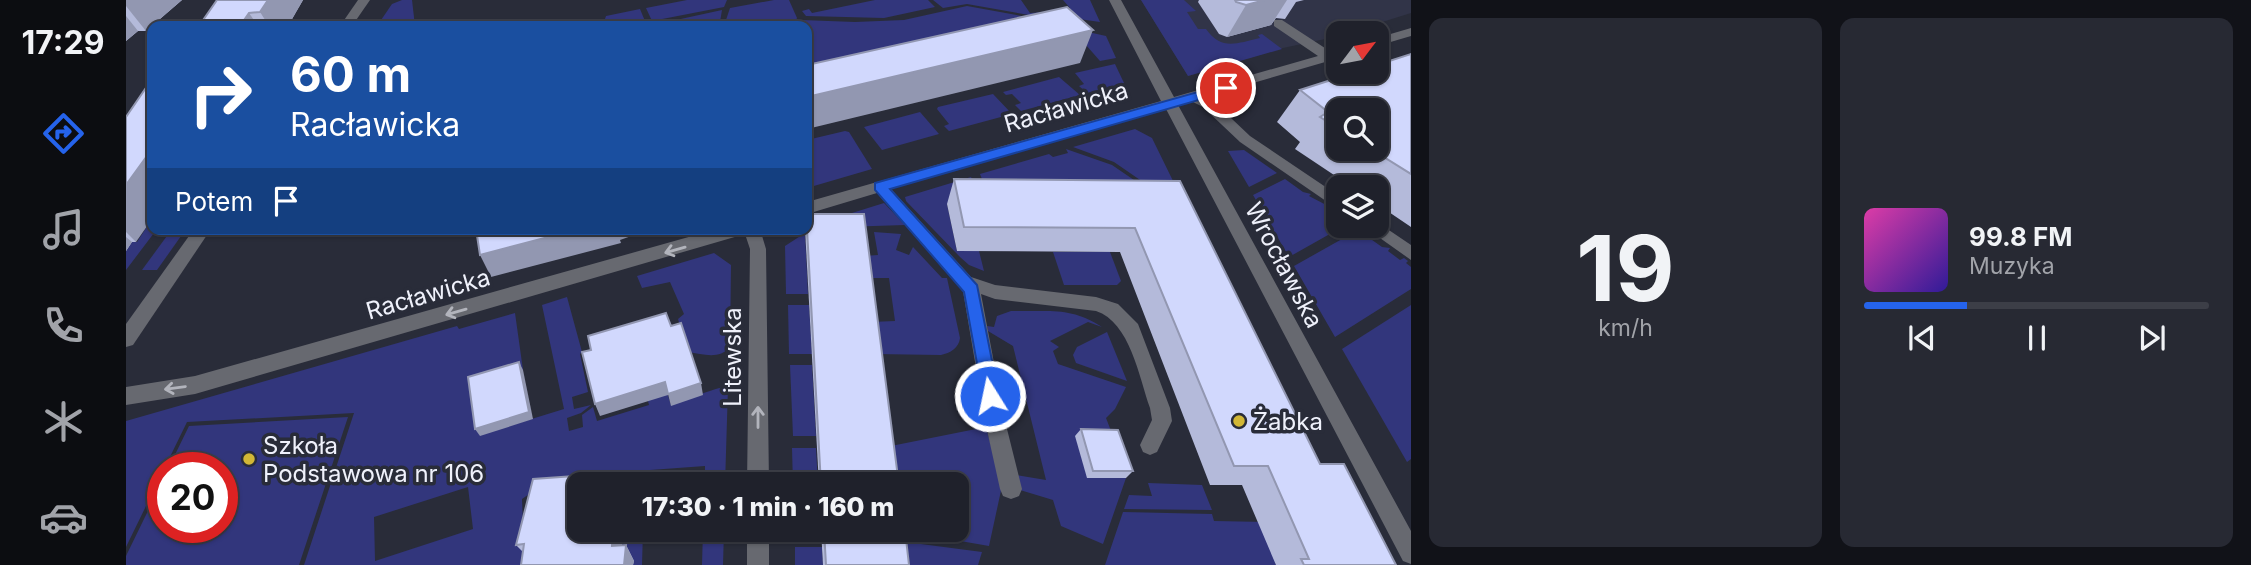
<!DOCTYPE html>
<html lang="pl">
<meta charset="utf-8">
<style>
body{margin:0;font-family:Inter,sans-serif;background:#272933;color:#f1f3f6;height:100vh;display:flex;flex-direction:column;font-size:26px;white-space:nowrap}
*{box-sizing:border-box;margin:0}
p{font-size:23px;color:#a1a3a9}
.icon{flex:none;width:38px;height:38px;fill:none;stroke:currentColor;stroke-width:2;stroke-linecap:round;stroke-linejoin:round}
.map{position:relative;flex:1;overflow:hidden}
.side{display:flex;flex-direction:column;gap:18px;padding:18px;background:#111218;width:840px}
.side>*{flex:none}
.guide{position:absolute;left:21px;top:21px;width:665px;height:214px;border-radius:14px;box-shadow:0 2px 5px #0004,0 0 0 2px #3c3e47;background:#1a4fa0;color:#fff;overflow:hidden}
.needle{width:46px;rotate:58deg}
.tools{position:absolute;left:1200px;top:21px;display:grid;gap:14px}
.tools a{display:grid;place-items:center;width:63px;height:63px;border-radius:14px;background:#1f212b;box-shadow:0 2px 5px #0004,0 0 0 2px #3c3e47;font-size:35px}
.speed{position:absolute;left:21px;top:452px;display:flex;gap:14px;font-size:35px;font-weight:700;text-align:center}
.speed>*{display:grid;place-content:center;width:91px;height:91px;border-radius:50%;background:#1f212b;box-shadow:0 2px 5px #0004,0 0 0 2px #3c3e47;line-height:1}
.speed .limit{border:10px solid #d22;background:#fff;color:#111}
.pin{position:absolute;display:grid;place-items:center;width:60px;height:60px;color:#fff;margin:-30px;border:4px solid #fff;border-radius:50%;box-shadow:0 2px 7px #0007}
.me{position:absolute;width:77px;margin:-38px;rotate:350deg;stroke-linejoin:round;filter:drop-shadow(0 0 5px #0008)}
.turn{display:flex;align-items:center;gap:24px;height:147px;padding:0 28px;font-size:32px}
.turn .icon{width:91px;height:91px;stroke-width:2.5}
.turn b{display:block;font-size:49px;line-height:60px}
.then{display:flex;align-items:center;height:66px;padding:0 28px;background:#0003;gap:14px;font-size:26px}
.side .tile{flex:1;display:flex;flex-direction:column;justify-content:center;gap:10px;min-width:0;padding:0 24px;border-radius:14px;background:#272933}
.side .dial{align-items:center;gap:0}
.dial b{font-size:91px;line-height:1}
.song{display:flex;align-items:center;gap:21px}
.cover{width:84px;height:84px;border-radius:10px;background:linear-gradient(135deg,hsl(320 70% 55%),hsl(250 70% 35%))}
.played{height:7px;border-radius:4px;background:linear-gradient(90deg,#2563eb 30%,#3c3e47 30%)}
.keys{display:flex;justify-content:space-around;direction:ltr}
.side .tiles{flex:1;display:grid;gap:18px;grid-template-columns:repeat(2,1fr)}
.trip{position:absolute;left:441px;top:472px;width:402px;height:70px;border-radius:14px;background:#1f212b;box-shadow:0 2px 5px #0004,0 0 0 2px #3c3e47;font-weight:800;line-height:70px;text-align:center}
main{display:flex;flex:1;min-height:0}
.tabs{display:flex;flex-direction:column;width:126px;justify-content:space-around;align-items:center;background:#0c0d11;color:#a1a3a9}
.tabs .icon{width:49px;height:49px}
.tabs .active{color:#2563eb}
.tabs b{font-size:32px;color:#f1f3f6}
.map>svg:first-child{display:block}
</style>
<main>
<nav class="tabs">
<b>17:29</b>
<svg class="icon active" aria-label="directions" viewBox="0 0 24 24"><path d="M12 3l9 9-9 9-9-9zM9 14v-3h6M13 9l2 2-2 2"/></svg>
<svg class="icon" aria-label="music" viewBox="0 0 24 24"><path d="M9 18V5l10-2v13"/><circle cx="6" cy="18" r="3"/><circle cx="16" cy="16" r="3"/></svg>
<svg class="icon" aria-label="phone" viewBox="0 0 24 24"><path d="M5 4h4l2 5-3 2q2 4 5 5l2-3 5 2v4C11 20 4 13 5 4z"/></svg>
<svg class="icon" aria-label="climate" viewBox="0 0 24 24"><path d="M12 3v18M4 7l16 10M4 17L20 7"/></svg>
<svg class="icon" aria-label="car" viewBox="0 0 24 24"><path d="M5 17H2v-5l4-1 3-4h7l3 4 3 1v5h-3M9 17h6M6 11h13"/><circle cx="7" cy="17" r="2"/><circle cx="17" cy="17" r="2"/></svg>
</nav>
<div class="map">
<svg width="1285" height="565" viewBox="0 0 1285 565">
<rect width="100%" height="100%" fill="#292c39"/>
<path fill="#313448" d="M1015 0H1285V13L1221 33H1213V36L1157 48 1062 76Z"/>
<g fill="#32367c" fill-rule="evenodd">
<path d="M276 0H286L289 26H251L266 4Z"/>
<path d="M561 0H601L598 7 526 21 520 8Z"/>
<path d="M648 0H663L671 18 667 26H598L604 8Z"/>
<path d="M749 0H802L809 7 758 18 680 16 676 11 683 9 686 13Z"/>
<path d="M807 0H895L904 13 920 12V18L841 4 817 8Z"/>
<path d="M937 0H964L974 22 953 19 943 14 944 8Z"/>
<path d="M1015 0H1058L1070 11 1061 12 1072 29H1080C1095 50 1109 44 1134 38L1132 35 1136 34 1156 49 1062 76Z"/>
<path d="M841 6 923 21 681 80V26H673L675 20 729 22 778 20Z"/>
<path d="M514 9 521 26H455L478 22 480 16Z"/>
<path d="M596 10 594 22H591L590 25 593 26 527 25Z"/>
<path d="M953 30 980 36 990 58 974 61 953 37Z"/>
<path d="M989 64 998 83 961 93 953 86 958 84 949 73Z"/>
<path d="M933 77 954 95 895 111 889 105 895 103 886 94 880 95 877 92Z"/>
<path d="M867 94 886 114 823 131 818 126 823 124 811 109 812 107Z"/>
<path d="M794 112 813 134 756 150 738 127Z"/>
<path d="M1009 129 1026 138 1049 185 1033 193 988 162 947 147Z"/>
<path d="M719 131 723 132 746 169 681 188V140Z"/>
<path d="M940 149 986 165 1027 193 861 192 854 174 923 154 927 157 942 153Z"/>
<path d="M1118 150 1151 173 1123 187 1102 151Z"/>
<path d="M845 177 850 188 847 204H821L831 251H853L858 271 843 265 834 257 780 201 779 197Z"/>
<path d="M1159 179 1177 192 1185 194 1183 196 1204 207 1202 209 1213 216V226H1218L1163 257 1127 195Z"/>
<path d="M758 203 779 225 717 227 694 223Z"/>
<path d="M26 219V229H31L0 270V250L6 242H11Z"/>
<path d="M46 229H60L31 270H16Z"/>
<path d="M1232 230 1256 247 1264 248 1262 251 1274 260 1278 258 1282 261 1280 263 1285 267V289L1209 337 1168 266Z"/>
<path d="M748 232 775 234 770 250 783 255 787 247 816 278H821L834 338C833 348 824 353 815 355L749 354 745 322 769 321 763 278H741L738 256 752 255Z"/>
<path d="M679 233 682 294H660L659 246Z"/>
<path d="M927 252H984L995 281 991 285H938Z"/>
<path d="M588 253 605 265 604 347C593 360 577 354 562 352L552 319 558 314 544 282 516 288 511 276Z"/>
<path d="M441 297 456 352 454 354 462 392 446 397 448 409 465 405 455 413 441 418 443 431 457 427 456 415 467 407 471 421 523 405 522 401 537 380 545 405C559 401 591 386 602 387L599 485H579V466L428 477 396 499 397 524 427 486 520 480V485H453L411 565H178L228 413 61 422 0 547V421L331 326 333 329 389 313 397 370 354 435 438 409 416 305ZM342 487 347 529 249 561 248 517Z"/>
<path d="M662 305H683L686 354H663Z"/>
<path d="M1285 305V459L1281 462 1216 349Z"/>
<path d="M885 311C922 312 944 306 976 327L962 322 924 341 933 347 927 351 932 364 1000 387 989 409 980 418 987 436 961 477 1000 478 977 544 935 526 927 500 894 490 890 475 920 480 887 346 862 331 861 326 868 327 871 316Z"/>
<path d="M981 332 1001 381 950 363 947 355 951 347Z"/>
<path d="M664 365H686L690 436H667Z"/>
<path d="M222 417 173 565H0V556L37 480V527H96V467H43L63 426Z"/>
<path d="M860 427 876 486 863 546 771 530H831V485H765L760 447Z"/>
<path d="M666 448H690L692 485H667Z"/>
<path d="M1022 483 1076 485 1086 510 998 509 1003 495 1026 496Z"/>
<path d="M997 512 1086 514 1088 521 1140 522 1150 565H979Z"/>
<path d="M497 530H517L516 565H507V561L495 562Z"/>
<path d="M577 530H598L597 565H576Z"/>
<path d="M772 541 856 552 852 565H775Z"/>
<path d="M669 547H696L697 565H669Z"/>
</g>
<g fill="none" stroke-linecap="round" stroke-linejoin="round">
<g fill="#676970" fill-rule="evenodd">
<path d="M232 0H244L226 26H214Z"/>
<path d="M983 0H995L1048 97 1192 56 1148 26V20H1156L1205 52 1213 50V58L1079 97 1087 101 1124 136 1213 196V210L1114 142 1077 107 1065 101 1052 105 1285 531V564L1277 561 1040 109 765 189 845 277 869 285 970 297 992 304 1012 324 1044 408 1046 421 1031 452 1024 455 1017 452 1014 445 1026 420 1024 408C1013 377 1004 322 970 311L869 299 855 294 879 421 896 489 893 496 885 499 877 496 874 489 859 421 837 291 751 193 681 214V202L1035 101Z"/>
<path d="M1285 28V36L1251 46V38Z"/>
<path d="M1251 222 1285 245V260L1237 226H1251Z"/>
<path d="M68 229H85L7 345 0 347V324Z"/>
<path d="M591 229H634L640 249 643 485H621L624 249 619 234 69 394 0 405V387L69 376Z"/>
<rect x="621" y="530" width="22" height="35"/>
</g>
</g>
<g fill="#b4bada" fill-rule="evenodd">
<path d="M0 0H56L20 31H12L0 41Z"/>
<path d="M91 0H177L162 26H73Z"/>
<path d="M1073 0H1178L1170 2 1159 19 1150 18 1145 25 1101 37 1093 34 1072 2Z"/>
<path d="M1285 54V227L1251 204V187H1226L1169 149 1174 142 1151 122 1174 90ZM1213 110 1251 149H1213Z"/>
<path d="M0 117 10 242H6L0 251Z"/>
<path d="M828 179 1054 181 1194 464 1270 565H1150L1116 485H1084L994 252 831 251 821 204Z"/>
<path d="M679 229H681L773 485H693Z"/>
<path d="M955 429 1007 471 1000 478H961L949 436Z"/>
<path d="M491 473 496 485H453V530H497L496 545H500L508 561 507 565H395L397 552 390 545 407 479Z"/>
<path d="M695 530H779L783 565H697Z"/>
</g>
<g fill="#9297b1">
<path d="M0 0H56L20 31 0 6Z"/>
<path d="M142 0H177L162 26H143L134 12Z"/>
<path d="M1139 0H1161L1145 25 1101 37 1120 5Z"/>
<path d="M123 13 132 26H114Z"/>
<path d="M0 16 12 31 0 41Z"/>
<path d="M967 30 954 63 681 129V97Z"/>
<path d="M26 149V219L10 242 0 232V185Z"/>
<path d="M453 229H525L494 240 495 243 365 277 354 255Z"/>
<path d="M0 237 6 242 0 251Z"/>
<path d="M393 362 397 370 407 419 354 436 349 429Z"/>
<path d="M539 382 542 395 474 416 469 404Z"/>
<path d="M575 383 577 395 545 406 542 394Z"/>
<path d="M491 473 496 485H490Z"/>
<path d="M487 530H497L495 562 486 546Z"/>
<path d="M500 545 508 561 507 565H498Z"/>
</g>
<g fill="#d1d8fd" stroke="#9297b1" stroke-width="2">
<path d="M91 0H142L134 12 123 13 114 26H73Z"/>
<path d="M1109 0H1139L1120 5 1110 2Z"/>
<path d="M941 7 967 30 681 97V65Z"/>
<path d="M1285 54V174L1245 149H1251V110H1213V129L1194 117 1202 112 1174 90 1230 72H1251V65Z"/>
<path d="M26 79V149L0 185V117Z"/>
<path d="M828 179 1054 181 1194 464H1218L1270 565H1178L1175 559H1183L1142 466H1108L1009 228 838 227Z"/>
<path d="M681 214H738L773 485H695L681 229Z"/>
<path d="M350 229H453L354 255Z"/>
<path d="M540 313 545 326 555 323 575 383 542 394 539 382 469 404 456 352 465 350 462 336Z"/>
<path d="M393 362 403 412 349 429 342 377Z"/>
<path d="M955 429 992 430 1007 471H967Z"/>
<path d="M491 473 490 485H453V530H487L486 546 500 545 498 565H395L398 544 390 545 407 479Z"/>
<path d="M698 530H779L783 565H700Z"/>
</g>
<defs><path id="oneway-shaft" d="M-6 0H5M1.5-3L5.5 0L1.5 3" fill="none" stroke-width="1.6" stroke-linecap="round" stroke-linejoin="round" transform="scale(1.75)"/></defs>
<g stroke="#b2b4bc">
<use href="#oneway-shaft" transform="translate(549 250) rotate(164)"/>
<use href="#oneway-shaft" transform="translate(330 312) rotate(164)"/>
<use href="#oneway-shaft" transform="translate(49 388) rotate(172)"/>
<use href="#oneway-shaft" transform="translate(632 417) rotate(-90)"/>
</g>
<path fill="#2563eb" stroke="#184099" stroke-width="2" d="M1100 84 1106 88 1104 91 764 189 851 285 873 396 871 402 864 404 858 402 838 292 749 190V183Z"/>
<g fill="#d2b736" stroke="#292c39" stroke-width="2.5">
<circle cx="1113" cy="421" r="7"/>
<circle cx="123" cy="459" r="7"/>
</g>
<g text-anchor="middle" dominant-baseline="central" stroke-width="7" stroke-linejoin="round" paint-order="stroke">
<g font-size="24" fill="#eff1fb" stroke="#292c39">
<text transform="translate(940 107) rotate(-16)">Racławicka</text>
<text transform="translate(1158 265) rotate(62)">Wrocławska</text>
<text transform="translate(302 294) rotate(-16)">Racławicka</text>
<text transform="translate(606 357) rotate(-90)">Litewska</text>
</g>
<g font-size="24" fill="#eff1fb" stroke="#292c39" text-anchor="start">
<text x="1127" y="421">Żabka</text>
<text x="137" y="445">Szkoła<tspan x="137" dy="28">Podstawowa nr 106</tspan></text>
</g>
</g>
</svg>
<div class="tools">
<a><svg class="needle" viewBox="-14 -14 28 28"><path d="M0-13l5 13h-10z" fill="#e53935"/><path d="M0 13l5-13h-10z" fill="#a1a3a9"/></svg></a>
<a><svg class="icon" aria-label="search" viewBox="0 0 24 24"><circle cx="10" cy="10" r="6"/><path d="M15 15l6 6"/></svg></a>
<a><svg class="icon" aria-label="layers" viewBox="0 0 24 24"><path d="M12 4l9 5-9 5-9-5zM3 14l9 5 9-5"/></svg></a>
</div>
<div class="speed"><div class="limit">20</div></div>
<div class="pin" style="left:1100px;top:88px;background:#d93025"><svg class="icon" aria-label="arrive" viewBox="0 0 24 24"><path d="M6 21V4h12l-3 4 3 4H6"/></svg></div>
<svg class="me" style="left:864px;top:396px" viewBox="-20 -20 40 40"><circle r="17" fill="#2563eb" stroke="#fff" stroke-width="3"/><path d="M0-11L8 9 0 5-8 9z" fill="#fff"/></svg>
<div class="trip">17:30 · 1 min · 160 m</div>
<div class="guide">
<div class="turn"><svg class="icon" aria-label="right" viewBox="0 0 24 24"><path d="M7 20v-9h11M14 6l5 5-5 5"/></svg><div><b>60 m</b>Racławicka</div></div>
<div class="then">Potem<svg class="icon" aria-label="arrive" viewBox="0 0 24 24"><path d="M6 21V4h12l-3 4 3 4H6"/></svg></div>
</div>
</div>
<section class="side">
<div class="tiles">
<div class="tile dial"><b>19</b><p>km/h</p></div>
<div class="tile">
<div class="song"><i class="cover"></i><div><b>99.8 FM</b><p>Muzyka</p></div></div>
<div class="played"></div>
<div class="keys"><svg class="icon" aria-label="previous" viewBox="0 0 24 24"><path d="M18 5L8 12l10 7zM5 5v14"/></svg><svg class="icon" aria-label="pause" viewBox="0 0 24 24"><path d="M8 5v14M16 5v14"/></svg><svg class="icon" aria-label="next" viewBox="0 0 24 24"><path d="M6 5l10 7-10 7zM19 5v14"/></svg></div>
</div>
</div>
</section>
</main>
